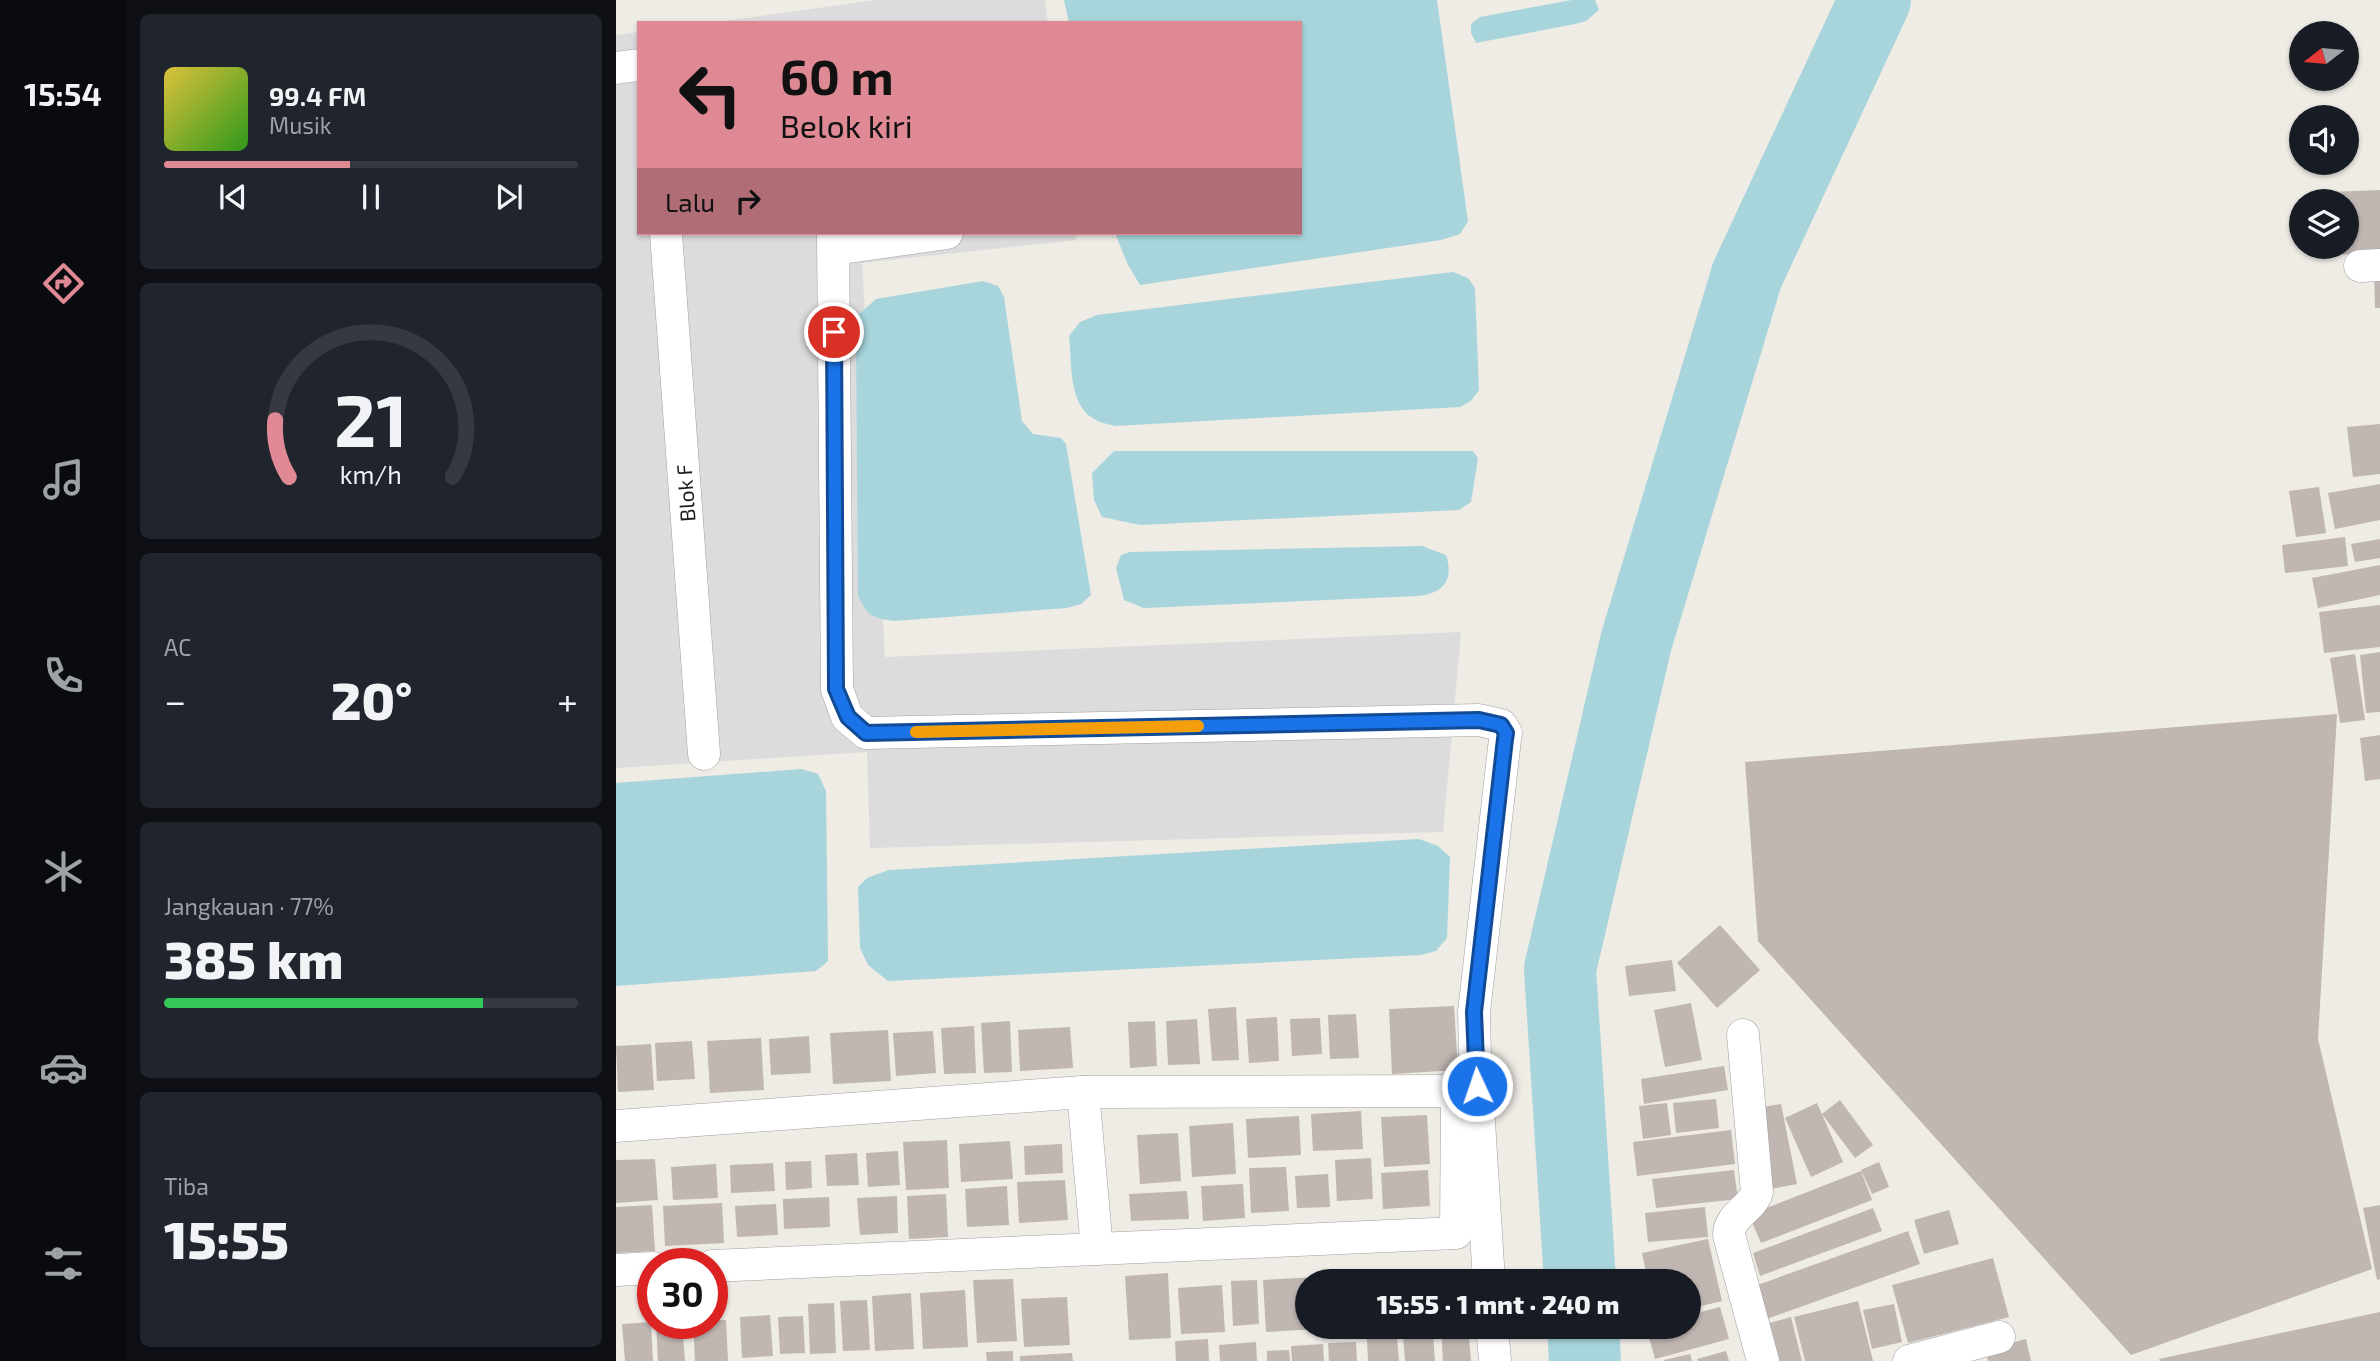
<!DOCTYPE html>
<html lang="id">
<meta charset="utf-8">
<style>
body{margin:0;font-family:"Exo 2",sans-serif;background:#20242c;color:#f1f3f6;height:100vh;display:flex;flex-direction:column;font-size:26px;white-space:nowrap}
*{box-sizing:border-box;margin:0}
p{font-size:23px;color:#9ea1a6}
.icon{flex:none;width:38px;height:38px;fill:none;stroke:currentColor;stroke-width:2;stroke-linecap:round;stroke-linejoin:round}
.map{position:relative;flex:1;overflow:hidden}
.details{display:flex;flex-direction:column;gap:14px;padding:14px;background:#0d0f14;width:490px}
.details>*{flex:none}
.top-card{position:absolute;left:21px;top:21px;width:665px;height:214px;border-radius:0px;box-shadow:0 2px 5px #0004;background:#de8994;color:#111;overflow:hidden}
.needle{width:46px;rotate:254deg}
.buttons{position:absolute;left:1673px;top:21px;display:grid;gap:14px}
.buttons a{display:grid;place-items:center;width:70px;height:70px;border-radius:50%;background:#171b24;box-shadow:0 2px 5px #0004;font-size:35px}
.speed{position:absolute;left:21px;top:1248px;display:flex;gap:14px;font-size:35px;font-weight:700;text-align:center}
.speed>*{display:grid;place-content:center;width:91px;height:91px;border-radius:50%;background:#171b24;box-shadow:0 2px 5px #0004;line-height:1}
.speed .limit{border:10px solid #d22;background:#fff;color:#111}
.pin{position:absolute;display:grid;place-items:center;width:60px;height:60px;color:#fff;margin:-30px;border:4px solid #fff;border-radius:50%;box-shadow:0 2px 7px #0007}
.me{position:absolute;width:77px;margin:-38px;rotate:357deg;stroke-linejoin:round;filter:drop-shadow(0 0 5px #0008)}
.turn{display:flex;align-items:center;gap:24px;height:147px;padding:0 28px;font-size:32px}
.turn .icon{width:91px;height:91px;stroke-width:2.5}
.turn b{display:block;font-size:49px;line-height:60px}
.then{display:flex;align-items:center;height:66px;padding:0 28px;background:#0003;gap:14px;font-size:26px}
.big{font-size:52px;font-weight:800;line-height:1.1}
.details .tile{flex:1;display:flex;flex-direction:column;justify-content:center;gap:10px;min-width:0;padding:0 24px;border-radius:10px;background:#20242c}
.details .dial{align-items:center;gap:0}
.dial svg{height:182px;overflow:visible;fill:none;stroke:#363941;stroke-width:7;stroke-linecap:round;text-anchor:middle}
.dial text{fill:#f1f3f6;stroke:none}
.song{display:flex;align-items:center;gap:21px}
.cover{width:84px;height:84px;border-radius:10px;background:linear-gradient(135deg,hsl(50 70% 55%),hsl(110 70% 35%))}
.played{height:7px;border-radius:4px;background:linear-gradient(90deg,#de8994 45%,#363941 45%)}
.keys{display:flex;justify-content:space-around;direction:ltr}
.heat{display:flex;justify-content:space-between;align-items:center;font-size:38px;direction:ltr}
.charge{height:10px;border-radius:5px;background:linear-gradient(90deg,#34c759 77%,#363941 0)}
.trip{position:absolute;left:679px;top:1269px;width:406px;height:70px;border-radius:35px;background:#171b24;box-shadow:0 2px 5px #0004;font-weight:800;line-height:70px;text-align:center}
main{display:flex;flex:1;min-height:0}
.menu{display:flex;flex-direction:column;width:126px;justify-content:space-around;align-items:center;background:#090b0e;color:#9ea1a6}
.menu .icon{width:49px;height:49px}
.menu .selected{color:#de8994}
.menu b{font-size:32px;color:#f1f3f6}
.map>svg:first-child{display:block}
</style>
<main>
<nav class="menu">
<b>15:54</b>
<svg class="icon selected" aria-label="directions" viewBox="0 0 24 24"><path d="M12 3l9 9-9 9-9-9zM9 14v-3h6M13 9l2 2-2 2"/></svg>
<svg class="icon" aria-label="music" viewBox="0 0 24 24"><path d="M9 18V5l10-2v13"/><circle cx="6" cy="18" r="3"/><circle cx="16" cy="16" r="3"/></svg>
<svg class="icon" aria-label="phone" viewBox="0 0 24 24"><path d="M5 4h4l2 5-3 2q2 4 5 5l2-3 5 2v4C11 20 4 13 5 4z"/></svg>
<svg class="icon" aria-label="climate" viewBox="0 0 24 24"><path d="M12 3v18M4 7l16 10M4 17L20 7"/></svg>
<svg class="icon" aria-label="car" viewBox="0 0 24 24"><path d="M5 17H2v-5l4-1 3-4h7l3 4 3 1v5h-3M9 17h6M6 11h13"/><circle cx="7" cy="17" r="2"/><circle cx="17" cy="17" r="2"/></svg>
<svg class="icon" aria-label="filters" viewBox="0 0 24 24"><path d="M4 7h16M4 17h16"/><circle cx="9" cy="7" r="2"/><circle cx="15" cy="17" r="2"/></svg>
</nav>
<section class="details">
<div class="tile">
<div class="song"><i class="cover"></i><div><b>99.4 FM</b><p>Musik</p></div></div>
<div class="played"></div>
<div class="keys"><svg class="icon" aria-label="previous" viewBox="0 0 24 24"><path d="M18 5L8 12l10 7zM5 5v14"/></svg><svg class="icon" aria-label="pause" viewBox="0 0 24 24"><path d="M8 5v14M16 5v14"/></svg><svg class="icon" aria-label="next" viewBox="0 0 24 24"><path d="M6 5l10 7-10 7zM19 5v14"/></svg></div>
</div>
<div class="tile dial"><svg viewBox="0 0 100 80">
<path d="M14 69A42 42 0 1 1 86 69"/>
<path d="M14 69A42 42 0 0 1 8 44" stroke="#de8994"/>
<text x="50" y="56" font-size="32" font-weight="700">21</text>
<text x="50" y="72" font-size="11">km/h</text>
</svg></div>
<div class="tile"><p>AC</p>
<div class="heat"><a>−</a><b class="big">20°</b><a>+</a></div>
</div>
<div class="tile"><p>Jangkauan · 77%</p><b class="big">385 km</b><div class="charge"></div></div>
<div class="tile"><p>Tiba</p><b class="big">15:55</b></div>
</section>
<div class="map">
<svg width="1764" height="1361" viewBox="0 0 1764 1361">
<rect width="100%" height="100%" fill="#efebe5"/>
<g fill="#dddcdc">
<path d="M260 0H429L432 23H93Z"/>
<path d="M23 32V233H459L460 240 246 263 269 657 845 632 827 832 254 848 251 752 0 768V35Z"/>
</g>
<g fill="#a7d5db">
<path d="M448 0H821L852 221 844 234 825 240 524 285 512 265 499 233H684V23H453Z"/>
<path d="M956 0H979L983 10 970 21 959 24 860 43 855 33V24L864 17Z"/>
<path d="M837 272 852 278 859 288 863 390 855 401 844 407 499 426C493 424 484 423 478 419 452 405 456 361 453 336L464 322 481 315Z"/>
<path d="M367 281 382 286 388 297 406 421 417 434 445 438 450 444 475 595 465 604 451 608 277 621C254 617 252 616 242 596L240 335 242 315 260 299Z"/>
<path d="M498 451H857L862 458 855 502 843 510 524 525 486 517 478 500 476 473Z"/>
<path d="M806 546 830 555C838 580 828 593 802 596L528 608 508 600 500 568 505 555 514 552Z"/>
<path d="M186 769 202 774 210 791 212 961 200 971 0 986V783Z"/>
<path d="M803 839 822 846 834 857 831 938 820 951 805 955 272 981 252 965 244 948 242 887 251 878 273 870Z"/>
</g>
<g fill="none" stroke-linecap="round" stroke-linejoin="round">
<g stroke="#a7d5db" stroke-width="72">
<path d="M964 1281 944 969 1020 642 1131 275 1259 0"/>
<path d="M967 1326 969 1361"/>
</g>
</g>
<g fill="#c0b6b2">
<path d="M1764 190V253L1717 255 1716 247H1731V201H1715L1714 192Z"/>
<path d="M1758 270H1764V308H1759Z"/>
<path d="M1764 424V474L1737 477 1731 427Z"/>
<path d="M1764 484V520L1719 529 1712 493Z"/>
<path d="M1703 487 1710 533 1680 537 1673 491Z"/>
<path d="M1729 537 1732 566 1669 573 1666 545Z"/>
<path d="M1764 539V558L1739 562 1735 544Z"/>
<path d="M1764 565V595L1702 608 1696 578Z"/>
<path d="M1764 605V647L1708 653 1703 612Z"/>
<path d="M1764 652V712L1750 713 1744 655Z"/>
<path d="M1739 654 1749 720 1724 723 1714 658Z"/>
<path d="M1721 714 1702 1039 1756 1269 1515 1355 1142 941 1129 762Z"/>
<path d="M1764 735V779L1749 781 1744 738Z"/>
<path d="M1104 925 1144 970 1101 1008 1061 963Z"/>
<path d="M1056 960 1060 991 1013 996 1009 966Z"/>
<path d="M1075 1003 1086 1060 1049 1067 1038 1010Z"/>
<path d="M838 1006 842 1070 776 1074 773 1009Z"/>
<path d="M620 1007 623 1060 596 1061 592 1009Z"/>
<path d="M740 1014 743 1058 714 1059 712 1015Z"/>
<path d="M661 1017 663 1061 633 1063 630 1019Z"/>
<path d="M704 1018 706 1054 676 1056 674 1019Z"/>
<path d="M581 1019 584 1064 552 1065 550 1021Z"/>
<path d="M394 1021 396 1072 368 1073 365 1023Z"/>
<path d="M539 1021 541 1066 514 1068 512 1022Z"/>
<path d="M358 1026 360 1073 328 1074 325 1028Z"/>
<path d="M454 1027 457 1068 404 1071 402 1030Z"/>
<path d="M272 1030 275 1081 217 1084 214 1033Z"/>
<path d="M317 1031 320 1073 280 1076 277 1033Z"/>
<path d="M193 1036 195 1073 155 1075 153 1039Z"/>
<path d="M145 1038 148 1090 94 1093 91 1041Z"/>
<path d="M76 1041 79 1079 41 1081 39 1043Z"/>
<path d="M35 1044 38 1090 2 1092 0 1046Z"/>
<path d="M1108 1066 1112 1090 1028 1104 1025 1079Z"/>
<path d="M1100 1099 1103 1128 1060 1133 1057 1103Z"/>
<path d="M1224 1100 1257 1145 1239 1158 1206 1114Z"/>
<path d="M1051 1103 1055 1135 1027 1139 1023 1106Z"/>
<path d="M1201 1103 1227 1162 1195 1177 1169 1118Z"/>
<path d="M1165 1104 1181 1184 1155 1189 1139 1108Z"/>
<path d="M745 1111 747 1149 697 1151 695 1114Z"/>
<path d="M811 1115 814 1164 768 1167 765 1117Z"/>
<path d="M683 1116 685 1155 632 1158 630 1119Z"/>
<path d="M617 1123 620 1174 576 1177 573 1126Z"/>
<path d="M1115 1130 1119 1164 1021 1176 1017 1142Z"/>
<path d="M562 1133 565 1181 524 1184 521 1135Z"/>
<path d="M331 1140 333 1188 290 1190 287 1142Z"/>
<path d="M394 1141 397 1179 345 1182 343 1144Z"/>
<path d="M446 1144 447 1173 409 1175 408 1146Z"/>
<path d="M282 1151 284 1185 252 1187 250 1153Z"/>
<path d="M241 1153 243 1185 211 1186 209 1155Z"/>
<path d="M755 1158 757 1199 721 1201 719 1160Z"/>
<path d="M39 1159 42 1200 0 1203V1160Z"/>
<path d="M195 1161 196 1188 170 1190 169 1162Z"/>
<path d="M1263 1162 1273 1187 1256 1194 1245 1170Z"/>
<path d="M157 1163 159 1191 115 1193 114 1165Z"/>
<path d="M100 1164 102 1198 57 1200 55 1167Z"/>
<path d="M670 1167 673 1211 635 1213 633 1168Z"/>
<path d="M812 1170 814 1206 767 1209 765 1173Z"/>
<path d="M1118 1170 1122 1199 1040 1208 1036 1179Z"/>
<path d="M1245 1171 1256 1200 1145 1243 1133 1215Z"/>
<path d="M712 1174 714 1207 681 1208 679 1176Z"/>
<path d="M449 1180 452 1220 403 1223 401 1182Z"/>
<path d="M627 1184 629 1218 587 1221 585 1186Z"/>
<path d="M391 1186 393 1225 351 1227 349 1189Z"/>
<path d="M571 1191 573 1219 515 1221 513 1194Z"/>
<path d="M330 1194 332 1237 293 1239 291 1196Z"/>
<path d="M281 1196 282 1233 244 1235 241 1198Z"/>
<path d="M213 1197 214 1227 168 1229 167 1199Z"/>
<path d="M106 1203 108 1243 49 1246 47 1206Z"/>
<path d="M160 1204 162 1235 121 1237 119 1206Z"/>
<path d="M36 1205 39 1251 0 1253V1207Z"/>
<path d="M1764 1205V1279L1761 1280 1747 1208Z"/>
<path d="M1089 1207 1092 1237 1032 1242 1029 1213Z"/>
<path d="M1257 1208 1266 1231 1144 1276 1137 1253Z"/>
<path d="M1333 1210 1343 1244 1308 1254 1298 1220Z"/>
<path d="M1292 1231 1304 1264 1145 1321 1133 1288Z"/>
<path d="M1092 1239 1106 1301 1073 1309V1281H1032L1026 1253Z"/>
<path d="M1377 1258 1393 1317 1292 1343 1276 1285Z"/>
<path d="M552 1273 555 1338 513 1340 509 1276Z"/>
<path d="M700 1277V1281H691V1326H703V1329L650 1332 647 1280Z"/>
<path d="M397 1279 401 1341 361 1343 357 1280Z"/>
<path d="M641 1280 643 1324 617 1326 615 1281Z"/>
<path d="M606 1285 609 1332 565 1334 562 1288Z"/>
<path d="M349 1290 352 1347 307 1349 304 1293Z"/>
<path d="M295 1293 298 1349 259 1351 256 1296Z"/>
<path d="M451 1297 454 1345 408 1347 405 1299Z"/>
<path d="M251 1300 254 1350 227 1351 224 1301Z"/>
<path d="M1242 1301 1257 1361H1189L1178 1317Z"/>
<path d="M218 1303 220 1353 194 1354 192 1304Z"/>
<path d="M1278 1304 1286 1342 1256 1349 1247 1310Z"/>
<path d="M1104 1307 1113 1339 1039 1359 1030 1326H1073V1315Z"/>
<path d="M1764 1312V1361H1544L1543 1359Z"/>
<path d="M154 1315 157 1356 126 1358 124 1317Z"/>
<path d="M187 1316 189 1353 164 1354 162 1317Z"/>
<path d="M1175 1317 1186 1361H1152L1143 1326Z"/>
<path d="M96 1320H110L112 1361H79L77 1323H96Z"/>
<path d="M35 1322 37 1361H9L6 1324Z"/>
<path d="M40 1323H66L69 1361H42Z"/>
<path d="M708 1326H740L741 1331 708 1333Z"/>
<path d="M746 1326H772V1334L746 1335Z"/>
<path d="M778 1326H808V1331L778 1333Z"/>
<path d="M825 1326H852L855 1361H827Z"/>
<path d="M817 1333 819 1361H789L787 1334Z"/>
<path d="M781 1337 783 1361H752L751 1339Z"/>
<path d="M592 1339 593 1361H560L559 1341Z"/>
<path d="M1410 1339 1415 1361H1372L1369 1350Z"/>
<path d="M640 1342 641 1361H604L603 1345Z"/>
<path d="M740 1342 741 1361H713L712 1343Z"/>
<path d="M707 1344 708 1361H676L675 1346Z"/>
<path d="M673 1350 674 1361H651V1351Z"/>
<path d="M397 1351V1361H371L370 1352Z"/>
<path d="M1110 1351 1113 1361H1082L1081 1359Z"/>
<path d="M456 1353 457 1361H404V1356Z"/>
<path d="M1074 1354 1076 1361H1048V1360Z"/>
</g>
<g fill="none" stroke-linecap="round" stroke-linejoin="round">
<defs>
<g id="minor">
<path d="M0 68 23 65"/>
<path d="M50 233 88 754"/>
<path d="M217 233 221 689 231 717 250 733 863 720 885 725 890 733 889 739 858 1012 859 1058 873 1281"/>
<path d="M218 249 331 233"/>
<path d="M1744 266 1764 265"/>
<path d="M1127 1035 1141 1192C1136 1209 1113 1215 1113 1235L1147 1361"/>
<path d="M467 1092 481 1249"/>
<path d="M0 1126 467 1092 841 1091 840 1233 96 1266"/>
<path d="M0 1270 37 1268"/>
<path d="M876 1326 879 1361"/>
<path d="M1293 1361 1383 1337"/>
</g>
</defs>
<use href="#minor" stroke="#a0a0a0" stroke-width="33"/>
<use href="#minor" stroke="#fff" stroke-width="32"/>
</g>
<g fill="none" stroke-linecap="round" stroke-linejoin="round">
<defs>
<path id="route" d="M218 332 220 689 232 717 250 733 863 720 885 725 890 733 889 739 858 1012 861 1086"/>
</defs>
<use href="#route" stroke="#114b97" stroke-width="18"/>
<use href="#route" stroke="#1a73e8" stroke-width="12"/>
<path stroke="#f59e0b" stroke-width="12" d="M300 732 582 726"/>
</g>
<g text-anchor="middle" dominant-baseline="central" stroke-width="5" stroke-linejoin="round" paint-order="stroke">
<g font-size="21" fill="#1f1f1f" stroke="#fff">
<text transform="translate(69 493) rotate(-94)">Blok F</text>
</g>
</g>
</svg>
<div class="buttons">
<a><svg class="needle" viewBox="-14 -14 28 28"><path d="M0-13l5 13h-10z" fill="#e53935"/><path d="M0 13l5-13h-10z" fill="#9ea1a6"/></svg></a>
<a><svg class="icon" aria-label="sound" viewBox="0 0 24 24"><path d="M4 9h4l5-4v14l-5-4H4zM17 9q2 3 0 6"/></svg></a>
<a><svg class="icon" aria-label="layers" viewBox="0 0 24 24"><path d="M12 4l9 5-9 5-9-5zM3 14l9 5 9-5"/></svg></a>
</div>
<div class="speed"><div class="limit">30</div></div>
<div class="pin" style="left:218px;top:332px;background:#d93025"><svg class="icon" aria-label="arrive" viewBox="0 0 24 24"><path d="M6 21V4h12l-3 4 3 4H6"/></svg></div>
<svg class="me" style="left:861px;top:1086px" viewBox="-20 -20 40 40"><circle r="17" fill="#1a73e8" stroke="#fff" stroke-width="3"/><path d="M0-11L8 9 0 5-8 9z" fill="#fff"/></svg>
<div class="trip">15:55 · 1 mnt · 240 m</div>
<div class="top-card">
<div class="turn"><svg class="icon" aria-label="left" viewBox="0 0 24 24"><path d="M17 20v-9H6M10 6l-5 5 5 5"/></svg><div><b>60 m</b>Belok kiri</div></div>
<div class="then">Lalu<svg class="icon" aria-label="right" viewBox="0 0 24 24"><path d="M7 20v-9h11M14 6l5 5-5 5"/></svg></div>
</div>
</div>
</main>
